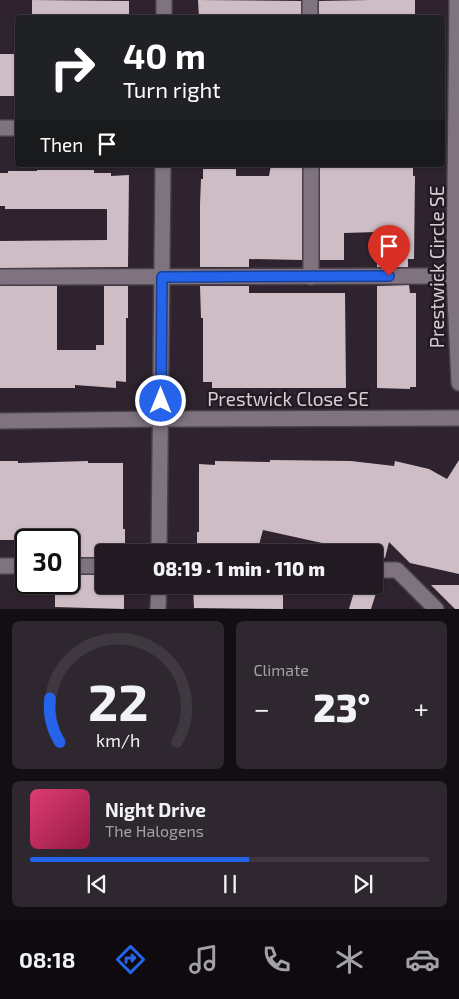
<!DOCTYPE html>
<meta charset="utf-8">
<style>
body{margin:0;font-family:"Exo 2",sans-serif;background:#2e272f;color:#f1f3f6;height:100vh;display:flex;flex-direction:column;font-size:19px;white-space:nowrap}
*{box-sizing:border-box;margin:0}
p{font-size:16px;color:#a2a1a5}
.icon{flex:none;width:28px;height:28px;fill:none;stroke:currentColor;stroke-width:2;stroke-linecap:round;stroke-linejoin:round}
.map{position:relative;height:609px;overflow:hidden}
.sheet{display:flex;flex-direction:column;gap:12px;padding:12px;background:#130e13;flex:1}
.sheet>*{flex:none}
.hud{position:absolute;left:15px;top:15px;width:430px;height:152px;border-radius:5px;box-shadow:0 1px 4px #0004,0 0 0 1px #3f3840;background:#202124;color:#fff;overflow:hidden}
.speed{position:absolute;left:15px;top:529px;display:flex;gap:10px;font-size:25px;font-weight:700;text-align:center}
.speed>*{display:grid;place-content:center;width:65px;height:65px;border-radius:50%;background:#221a22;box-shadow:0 1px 4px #0004,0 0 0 1px #3f3840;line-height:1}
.speed .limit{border:2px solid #111;border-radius:8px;background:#fff;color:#111}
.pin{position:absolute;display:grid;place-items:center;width:42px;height:42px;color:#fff;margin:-51px -21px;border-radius:50% 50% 50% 0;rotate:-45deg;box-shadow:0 0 5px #0007}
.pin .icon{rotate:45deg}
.me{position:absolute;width:55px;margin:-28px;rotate:0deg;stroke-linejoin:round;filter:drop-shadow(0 0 4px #0008)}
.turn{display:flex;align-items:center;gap:18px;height:105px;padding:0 25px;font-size:22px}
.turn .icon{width:65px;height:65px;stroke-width:2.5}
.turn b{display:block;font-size:35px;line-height:42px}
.then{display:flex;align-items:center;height:48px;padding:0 25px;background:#0003;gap:10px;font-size:19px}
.big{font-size:38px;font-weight:800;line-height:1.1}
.sheet .widget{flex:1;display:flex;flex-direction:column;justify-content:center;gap:8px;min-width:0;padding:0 18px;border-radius:8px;background:#2e272f}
.sheet .dial{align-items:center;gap:0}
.dial svg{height:130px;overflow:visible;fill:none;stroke:#3f3840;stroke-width:7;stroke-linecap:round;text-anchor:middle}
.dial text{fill:#f1f3f6;stroke:none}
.song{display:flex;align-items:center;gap:15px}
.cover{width:60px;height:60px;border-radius:8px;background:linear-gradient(135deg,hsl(340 70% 55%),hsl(340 70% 35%))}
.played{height:5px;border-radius:2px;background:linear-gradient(90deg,#2563eb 55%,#3f3840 55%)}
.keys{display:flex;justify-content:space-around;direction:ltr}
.heat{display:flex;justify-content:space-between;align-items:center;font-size:28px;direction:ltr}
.sheet .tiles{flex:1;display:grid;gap:12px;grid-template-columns:1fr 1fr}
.widget:last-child{grid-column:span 2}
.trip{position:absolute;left:95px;top:544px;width:288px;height:50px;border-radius:5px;background:#221a22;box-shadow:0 1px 4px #0004,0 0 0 1px #3f3840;font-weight:800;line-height:50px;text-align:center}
.menu{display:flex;height:80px;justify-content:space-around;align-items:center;background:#0e0a0e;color:#a2a1a5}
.menu .icon{width:35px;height:35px}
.menu .on{color:#2563eb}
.menu b{font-size:22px;color:#f1f3f6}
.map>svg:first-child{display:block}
</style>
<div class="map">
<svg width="459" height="609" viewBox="0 0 459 609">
<rect width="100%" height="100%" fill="#2e232e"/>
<g fill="#cfbdc5">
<path d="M32 0 129 1V18H32Z"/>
<path d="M198 0 301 1V18H199Z"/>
<path d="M370 0H415V18H319V1Z"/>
<rect x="0" y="54" width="18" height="42"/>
<path d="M271 165 302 166V260L249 259V267H200V204L201 179H203V169H236V176H269Z"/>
<path d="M344 165V167L413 168V176H415L414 259H408V267H377V232L344 233V260H320V166Z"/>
<path d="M37 170H94V173H111V176L129 175 128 267 0 268V241L107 240V209H5V206H0V173H8V171H37Z"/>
<path d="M409 285 410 293H416V387H410V389L377 388V286Z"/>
<path d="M0 286H57V350H96V345H104V286H128V318H126V382L116 381V388L75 385V388H0Z"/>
<path d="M200 286H249V293H345L346 388H212V382H203V318H201Z"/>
<path d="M270 460 351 461 394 466 395 461 429 469 447 479 459 460V574L410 563 389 542 385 558 374 555V552H363L263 530 257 552H197V532H199V464L215 465V461L270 462Z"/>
<path d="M0 461H18V463L88 461V463H123V529H125V552H104V557H69V540H0Z"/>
<path d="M69 575H104V585H124V609L55 607V582H69Z"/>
<path d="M193 585H283V609L194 608Z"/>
<path d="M356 585 377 590 371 609H349Z"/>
<path d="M431 585H459V609H455Z"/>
</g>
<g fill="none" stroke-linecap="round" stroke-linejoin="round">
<defs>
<g id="minor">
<path d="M310 0V18"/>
<path d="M457 0 454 276 459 383"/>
<path d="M164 18V0"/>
<path d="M0 128H18"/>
<path d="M311 165V277"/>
<path d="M0 277 454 276"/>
<path d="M0 421 161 419 459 418"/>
<path d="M159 552 163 165"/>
<path d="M0 566H26"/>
<path d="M69 566H104"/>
<path d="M374 570H397L436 609"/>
<path d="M158 609 159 585"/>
</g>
</defs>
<use href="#minor" stroke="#483f48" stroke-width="18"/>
<use href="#minor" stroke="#7f737f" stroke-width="15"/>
</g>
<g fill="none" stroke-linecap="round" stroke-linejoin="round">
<defs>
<path id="route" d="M161 401 162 277 389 276"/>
</defs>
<use href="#route" stroke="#184099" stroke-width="12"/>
<use href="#route" stroke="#2563eb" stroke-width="9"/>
</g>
<g text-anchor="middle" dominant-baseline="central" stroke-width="5" stroke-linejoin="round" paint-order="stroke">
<g font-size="19" fill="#d6cfd6" stroke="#241a24">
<text transform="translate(436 267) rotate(-90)">Prestwick Circle SE</text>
<text x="288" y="398">Prestwick Close SE</text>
</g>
</g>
</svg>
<div class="speed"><div class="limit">30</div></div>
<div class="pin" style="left:389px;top:276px;background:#d93025"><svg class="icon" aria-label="arrive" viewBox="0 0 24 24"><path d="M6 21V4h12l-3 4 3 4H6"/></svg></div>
<svg class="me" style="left:161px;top:401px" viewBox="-20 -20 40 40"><circle r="17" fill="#2563eb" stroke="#fff" stroke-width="3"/><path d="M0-11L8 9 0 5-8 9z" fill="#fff"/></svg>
<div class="trip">08:19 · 1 min · 110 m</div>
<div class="hud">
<div class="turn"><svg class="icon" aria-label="right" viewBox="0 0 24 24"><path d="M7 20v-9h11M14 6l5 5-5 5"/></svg><div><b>40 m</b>Turn right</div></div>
<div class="then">Then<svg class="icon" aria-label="arrive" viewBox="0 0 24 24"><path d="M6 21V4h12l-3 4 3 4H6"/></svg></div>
</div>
</div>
<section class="sheet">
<div class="tiles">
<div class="widget dial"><svg viewBox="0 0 100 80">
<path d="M14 69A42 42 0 1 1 86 69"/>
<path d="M14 69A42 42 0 0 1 8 42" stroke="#2563eb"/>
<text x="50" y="56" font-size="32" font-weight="700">22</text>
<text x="50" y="72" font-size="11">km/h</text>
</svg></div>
<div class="widget"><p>Climate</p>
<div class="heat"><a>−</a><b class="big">23°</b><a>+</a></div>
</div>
<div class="widget">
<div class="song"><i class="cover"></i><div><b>Night Drive</b><p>The Halogens</p></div></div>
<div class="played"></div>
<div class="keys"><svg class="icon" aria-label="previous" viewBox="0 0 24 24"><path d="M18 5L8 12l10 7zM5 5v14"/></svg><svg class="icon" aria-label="pause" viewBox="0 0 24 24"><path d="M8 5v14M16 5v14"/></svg><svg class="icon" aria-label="next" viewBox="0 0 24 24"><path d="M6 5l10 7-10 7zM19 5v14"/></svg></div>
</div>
</div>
</section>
<nav class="menu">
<b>08:18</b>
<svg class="icon on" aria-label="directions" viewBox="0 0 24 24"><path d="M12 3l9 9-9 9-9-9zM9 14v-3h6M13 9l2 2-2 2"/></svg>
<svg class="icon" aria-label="music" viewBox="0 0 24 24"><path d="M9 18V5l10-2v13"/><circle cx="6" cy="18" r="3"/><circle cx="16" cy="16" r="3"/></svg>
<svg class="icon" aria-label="phone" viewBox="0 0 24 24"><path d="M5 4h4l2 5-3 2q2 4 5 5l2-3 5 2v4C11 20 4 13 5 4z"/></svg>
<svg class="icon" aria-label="climate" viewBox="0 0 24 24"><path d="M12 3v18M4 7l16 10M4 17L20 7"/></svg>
<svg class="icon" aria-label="car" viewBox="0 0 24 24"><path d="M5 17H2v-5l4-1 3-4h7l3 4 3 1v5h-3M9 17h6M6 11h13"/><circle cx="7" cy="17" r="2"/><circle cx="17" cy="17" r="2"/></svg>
</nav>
